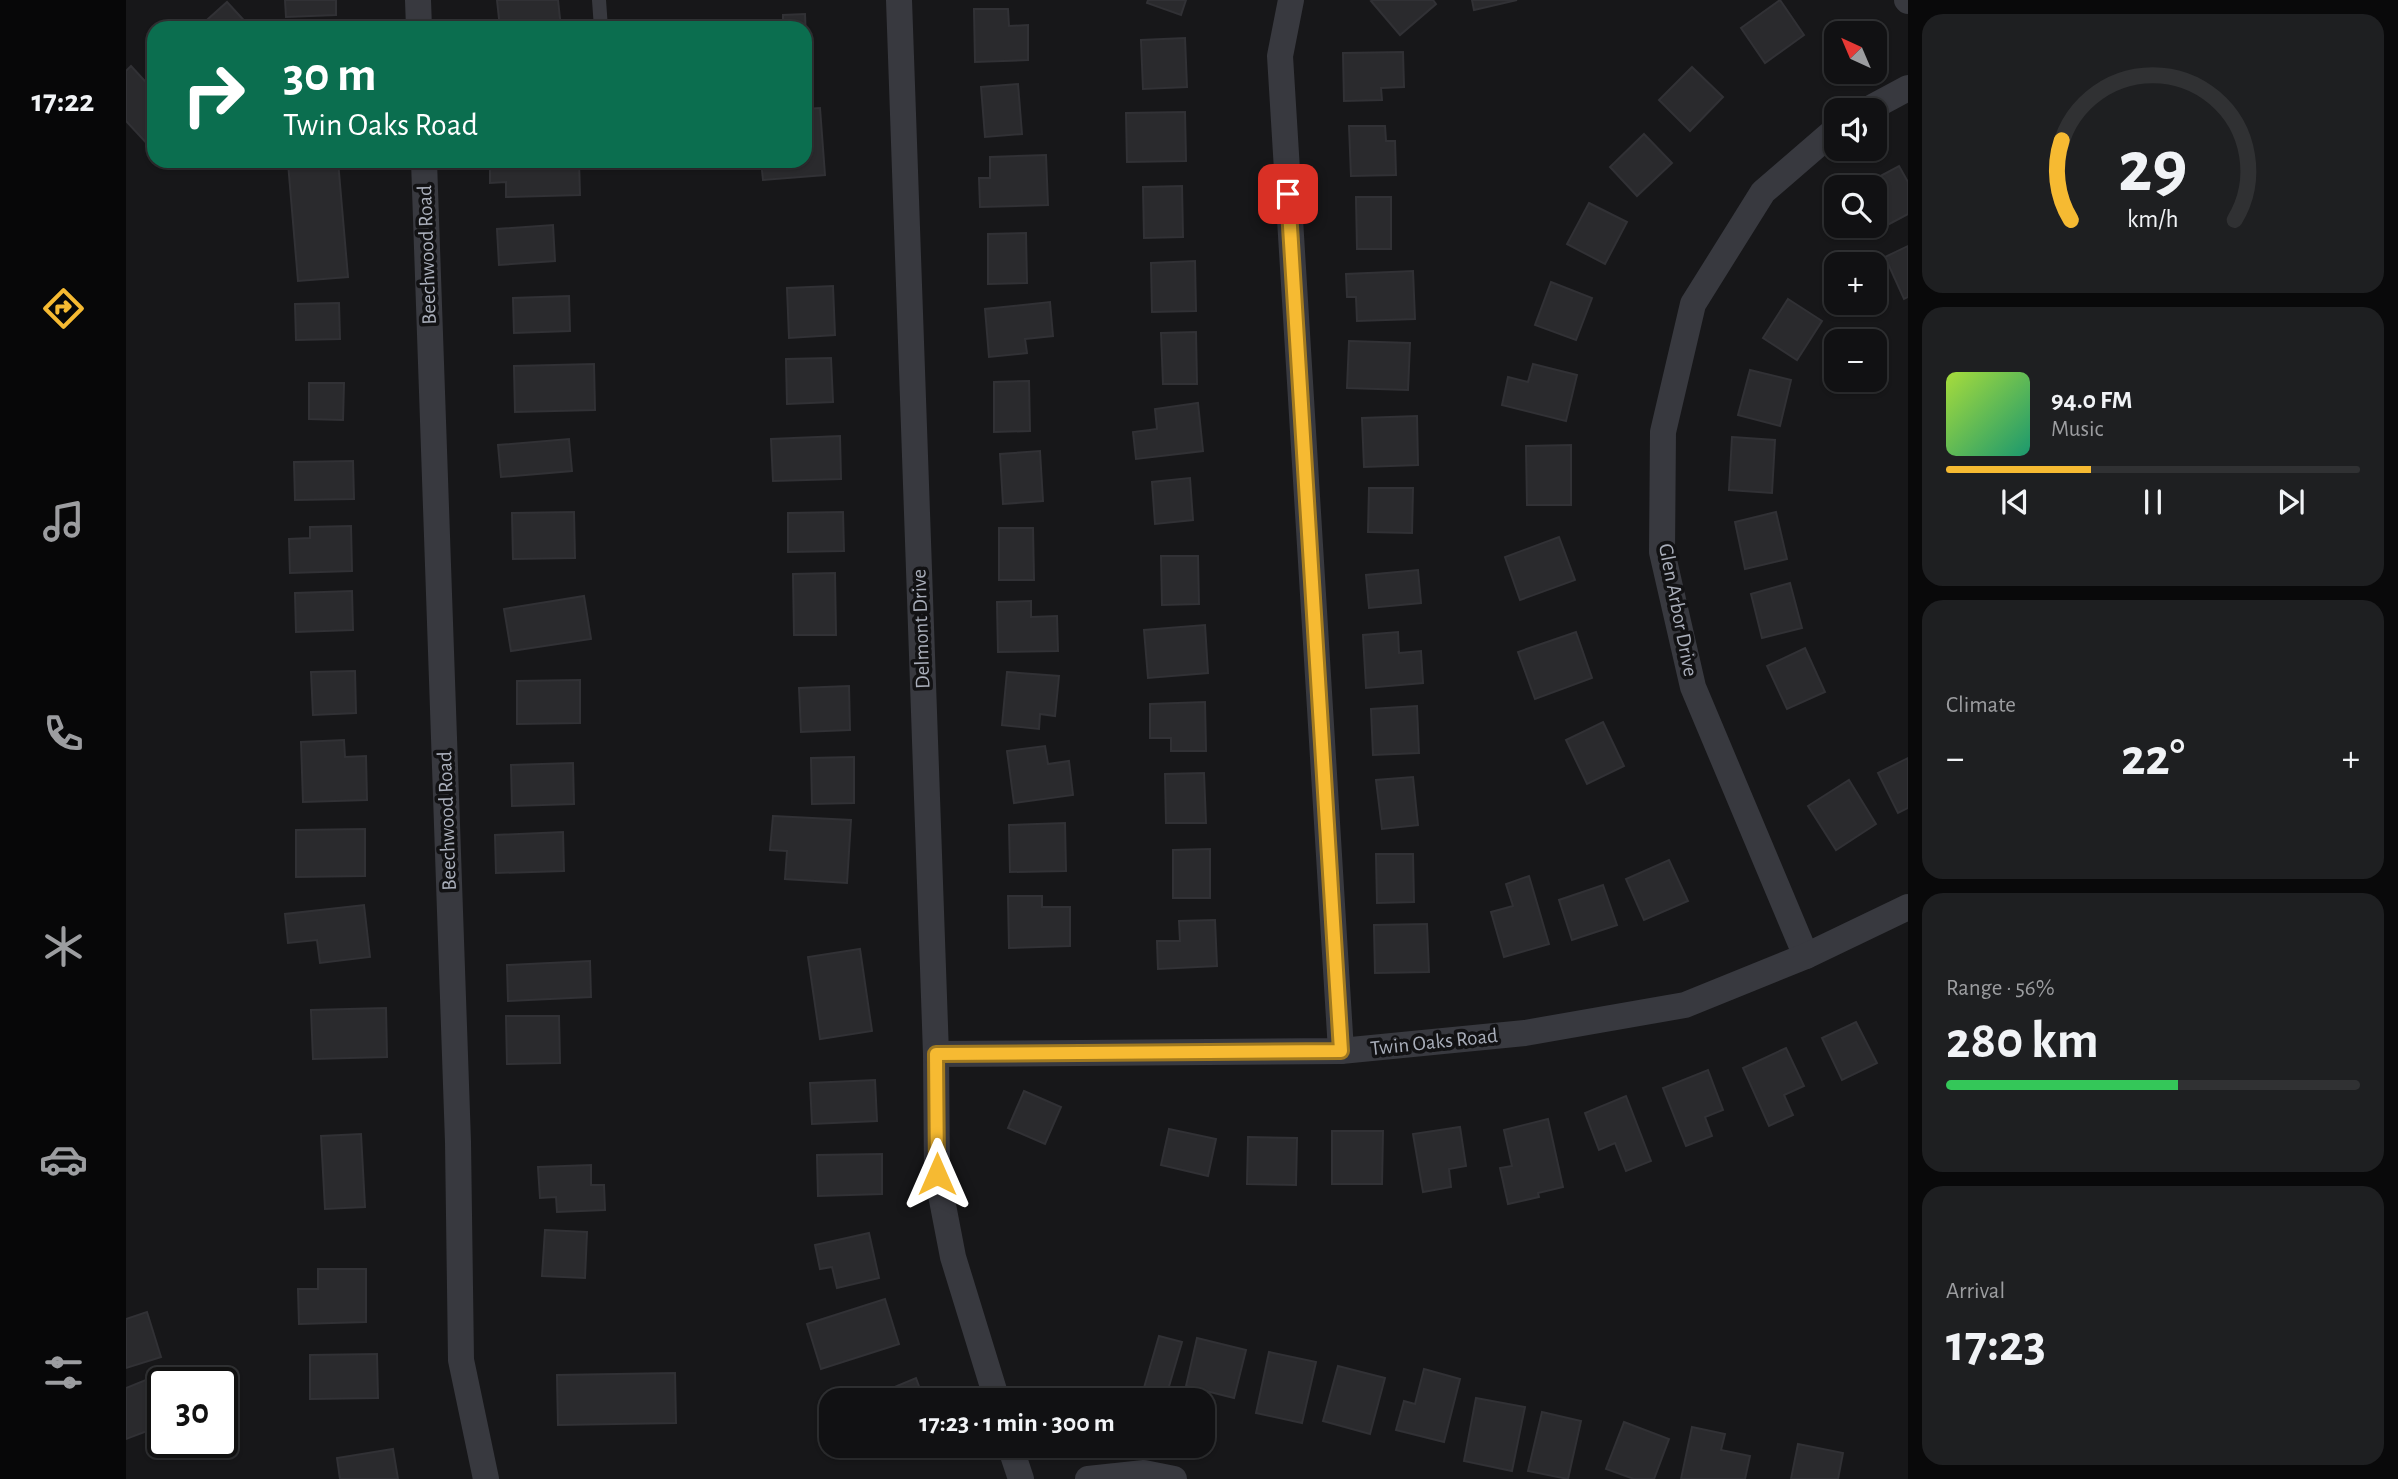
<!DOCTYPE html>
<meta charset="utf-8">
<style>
body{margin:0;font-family:"Alegreya Sans",sans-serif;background:#1e1f21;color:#f1f3f6;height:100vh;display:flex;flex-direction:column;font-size:26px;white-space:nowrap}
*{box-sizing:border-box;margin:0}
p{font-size:23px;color:#9c9da0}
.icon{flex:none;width:38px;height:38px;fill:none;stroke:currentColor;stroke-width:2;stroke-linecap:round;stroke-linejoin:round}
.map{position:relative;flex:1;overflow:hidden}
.side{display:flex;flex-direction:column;gap:14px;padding:14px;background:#09090a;width:490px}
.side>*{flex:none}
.banner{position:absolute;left:21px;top:21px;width:665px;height:147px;border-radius:21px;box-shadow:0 2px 5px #0004,0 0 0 2px #303133;background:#0b6e4f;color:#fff;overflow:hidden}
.needle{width:46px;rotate:316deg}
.tools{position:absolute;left:1698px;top:21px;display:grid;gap:14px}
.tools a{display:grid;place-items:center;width:63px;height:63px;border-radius:14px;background:#111113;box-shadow:0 2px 5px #0004,0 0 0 2px #303133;font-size:35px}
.speed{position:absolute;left:21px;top:1367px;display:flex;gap:14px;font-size:35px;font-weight:700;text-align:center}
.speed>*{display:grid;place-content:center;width:91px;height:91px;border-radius:50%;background:#111113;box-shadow:0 2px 5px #0004,0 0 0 2px #303133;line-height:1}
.speed .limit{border:4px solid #111;border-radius:10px;background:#fff;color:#111}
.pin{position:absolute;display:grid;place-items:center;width:60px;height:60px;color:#fff;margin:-30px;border-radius:14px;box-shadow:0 4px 10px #0006}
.me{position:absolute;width:77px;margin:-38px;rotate:0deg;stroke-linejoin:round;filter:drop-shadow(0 0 5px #0008)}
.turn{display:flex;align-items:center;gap:24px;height:147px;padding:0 21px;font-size:32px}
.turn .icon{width:91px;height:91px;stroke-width:2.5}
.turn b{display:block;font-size:49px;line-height:60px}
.big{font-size:52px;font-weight:600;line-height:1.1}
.side .widget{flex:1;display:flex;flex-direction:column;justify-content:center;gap:10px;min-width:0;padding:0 24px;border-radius:21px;background:#1e1f21}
.side .dial{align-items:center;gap:0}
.dial svg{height:182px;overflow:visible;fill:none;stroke:#303133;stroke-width:7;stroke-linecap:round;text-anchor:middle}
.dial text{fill:#f1f3f6;stroke:none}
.song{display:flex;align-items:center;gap:21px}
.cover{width:84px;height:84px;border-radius:10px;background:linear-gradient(135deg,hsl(80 70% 55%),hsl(160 70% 35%))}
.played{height:7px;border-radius:4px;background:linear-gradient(90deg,#f6ba32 35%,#303133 35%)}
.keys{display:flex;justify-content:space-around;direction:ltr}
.heat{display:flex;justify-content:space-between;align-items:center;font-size:38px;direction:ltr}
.charge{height:10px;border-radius:5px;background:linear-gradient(90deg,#34c759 56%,#303133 0)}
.trip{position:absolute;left:693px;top:1388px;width:396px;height:70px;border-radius:21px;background:#111113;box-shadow:0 2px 5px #0004,0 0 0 2px #303133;font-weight:600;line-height:70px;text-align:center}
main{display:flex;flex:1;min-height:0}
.tabs{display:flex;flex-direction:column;width:126px;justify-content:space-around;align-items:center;background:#070708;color:#9c9da0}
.tabs .icon{width:49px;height:49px}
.tabs .current{color:#f6ba32}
.tabs b{font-size:32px;color:#f1f3f6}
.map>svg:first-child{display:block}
</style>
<main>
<nav class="tabs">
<b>17:22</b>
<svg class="icon current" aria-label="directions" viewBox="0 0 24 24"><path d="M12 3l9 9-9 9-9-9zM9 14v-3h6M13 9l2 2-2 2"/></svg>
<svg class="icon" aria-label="music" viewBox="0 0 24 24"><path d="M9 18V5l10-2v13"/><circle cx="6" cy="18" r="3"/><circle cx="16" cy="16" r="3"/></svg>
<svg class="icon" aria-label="phone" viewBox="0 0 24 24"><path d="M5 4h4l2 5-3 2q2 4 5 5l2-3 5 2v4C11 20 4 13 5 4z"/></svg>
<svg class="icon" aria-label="climate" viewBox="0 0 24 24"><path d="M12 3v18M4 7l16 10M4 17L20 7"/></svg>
<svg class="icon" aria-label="car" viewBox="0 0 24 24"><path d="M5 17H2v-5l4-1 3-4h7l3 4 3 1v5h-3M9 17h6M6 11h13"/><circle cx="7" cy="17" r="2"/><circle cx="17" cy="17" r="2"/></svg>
<svg class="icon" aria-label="filters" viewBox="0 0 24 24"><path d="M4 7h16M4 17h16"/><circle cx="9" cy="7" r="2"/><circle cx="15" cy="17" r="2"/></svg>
</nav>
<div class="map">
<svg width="1782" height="1479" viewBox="0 0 1782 1479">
<rect width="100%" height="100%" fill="#171719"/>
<g fill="#2a2a2d" stroke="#313135" stroke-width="2">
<path d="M159 0H210V15L160 17Z"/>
<path d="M371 0H432L435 28H374Z"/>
<path d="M1022 0H1060L1055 15 1021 3Z"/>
<path d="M1247 0H1307L1310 4 1274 35 1245 1Z"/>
<path d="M1346 0H1391L1348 10Z"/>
<path d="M1654 0 1678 35 1639 63 1615 28Z"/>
<path d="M101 2 125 28H72Z"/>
<path d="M848 9H882L883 26 902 25V60L849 62Z"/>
<path d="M679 14 681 66H679V28H640V21L657 20V15Z"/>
<path d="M1059 38 1061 87 1017 89 1015 40Z"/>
<path d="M1277 52 1278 87 1255 88 1256 100 1218 101 1217 53Z"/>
<path d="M5 66 28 91V146L25 148 0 121V71Z"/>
<path d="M1566 67 1597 97 1564 131 1533 100Z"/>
<path d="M892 84 896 134 859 137 855 87Z"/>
<path d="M694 108 699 175 637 180 635 161H679V109Z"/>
<path d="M1059 112 1060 161 1001 162 1000 113Z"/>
<path d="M1223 126H1259L1260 141H1269L1270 175 1225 176Z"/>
<path d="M1518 134 1546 163 1511 196 1484 167Z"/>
<path d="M920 155 922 205 854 207 853 178H864V157Z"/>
<path d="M187 161H212L222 277 172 281 162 163Z"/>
<path d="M364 161H453L454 195 380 197V182L364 183Z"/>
<path d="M1773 166 1782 182V214L1756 228 1748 214V187H1734Z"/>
<path d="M1056 186 1057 237 1018 238 1017 187Z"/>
<path d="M1230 197H1265V249H1231Z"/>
<path d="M1463 203 1501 222 1479 264 1441 244Z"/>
<path d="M427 225 429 261 373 265 371 229Z"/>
<path d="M900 233 901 283 862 284V234Z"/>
<path d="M1782 246V297L1778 299 1759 257Z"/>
<path d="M1069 261 1070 311 1026 312 1025 263Z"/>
<path d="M1287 271 1289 319 1231 321 1230 297H1221L1220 274Z"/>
<path d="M1425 282 1466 298 1450 340 1409 325Z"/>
<path d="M707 286 709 335 663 338 661 288Z"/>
<path d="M443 296 444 331 388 333 387 298Z"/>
<path d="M1662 299 1696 321 1671 360 1637 338Z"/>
<path d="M924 302 927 336 899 339 901 353 863 357 859 309Z"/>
<path d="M213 303 214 339 170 340 169 304Z"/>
<path d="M1070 332 1071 384H1037L1035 333Z"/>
<path d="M1223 341 1284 343 1282 390 1221 388Z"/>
<path d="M705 358 707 402 661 404 660 359Z"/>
<path d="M468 364 469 410 389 412 388 366Z"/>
<path d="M1407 364 1451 375 1440 421 1376 405 1382 377 1402 382Z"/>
<path d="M1624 370 1665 380 1654 426 1612 415Z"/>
<path d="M903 381 904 431 868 432V382Z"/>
<path d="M183 383H218L217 420 183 419Z"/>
<path d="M1072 403 1077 451 1010 459 1007 432 1031 429 1029 409Z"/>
<path d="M1291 416 1292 465 1238 467 1236 418Z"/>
<path d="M714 436 715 479 647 481 645 439Z"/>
<path d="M1606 437 1649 440 1646 493 1603 490Z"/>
<path d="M443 439 446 471 375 477 372 445Z"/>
<path d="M1445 445V505H1401L1400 446Z"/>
<path d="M914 451 917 501 877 504 874 454Z"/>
<path d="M227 461 228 499 169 500 168 462Z"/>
<path d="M1064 478 1067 520 1029 524 1026 482Z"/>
<path d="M1243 488H1287L1286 533 1242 532Z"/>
<path d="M448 512 449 558 387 559 386 513Z"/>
<path d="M717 512 718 551 662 552V513Z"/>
<path d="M1650 512 1661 559 1619 569 1609 522Z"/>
<path d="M225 526 226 571 164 573 163 539 184 538V527Z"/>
<path d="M873 528H907L908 580H873Z"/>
<path d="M1433 537 1449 580 1394 600 1379 557Z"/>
<path d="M1035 556H1072L1073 604 1036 605Z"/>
<path d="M1292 570 1295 603 1243 608 1240 575Z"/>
<path d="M709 573 710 635H668L667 574Z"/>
<path d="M1664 583 1676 628 1636 638 1625 594Z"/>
<path d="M226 591 227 630 170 632 169 593Z"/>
<path d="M458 596 465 639 385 651 378 609Z"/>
<path d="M905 601V617L931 616 932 651 872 652 871 602Z"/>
<path d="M1079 625 1082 673 1022 678 1018 630Z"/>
<path d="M1272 632 1273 653 1295 651 1297 683 1240 688 1237 635Z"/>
<path d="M1450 632 1466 678 1409 699 1392 652Z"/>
<path d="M1679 648 1699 692 1661 709 1641 666Z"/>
<path d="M229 671 230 713 187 715 185 672Z"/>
<path d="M881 672 933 676 929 716 914 714 913 729 876 725Z"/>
<path d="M454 680V723L391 724V681Z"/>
<path d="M723 686 724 730 675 732 673 688Z"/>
<path d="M1079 702 1080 751H1045V738H1024V704Z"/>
<path d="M1291 706 1293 753 1247 755 1245 709Z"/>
<path d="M1477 722 1498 766 1461 784 1440 740Z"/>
<path d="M218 740 219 757 240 756 241 800 177 802 175 742Z"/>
<path d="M919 746 922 764 943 761 947 795 888 803 881 751Z"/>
<path d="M728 757V803L686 804 685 758Z"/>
<path d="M1782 758V808L1772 813 1752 773Z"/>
<path d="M447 763 448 804 386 806 385 765Z"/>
<path d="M1078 773 1080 823H1040L1039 774Z"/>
<path d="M1287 777 1292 825 1256 829 1250 780Z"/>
<path d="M1723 780 1750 824 1710 850 1682 806Z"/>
<path d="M647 816 725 820 721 883 659 879 661 851 644 850Z"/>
<path d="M939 823 940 871 884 872 883 825Z"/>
<path d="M239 829V876L170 877V830Z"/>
<path d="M437 832 438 871 370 873 369 835Z"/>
<path d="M1084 849V898H1047V850Z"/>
<path d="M1250 854H1287L1288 902 1251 903Z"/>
<path d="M1543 860 1562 901 1518 920 1500 879Z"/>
<path d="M1403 876 1423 944 1378 957 1365 912 1387 906 1380 884Z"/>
<path d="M1477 885 1491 925 1446 940 1433 900Z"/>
<path d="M882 896H916V907H944V946L883 948Z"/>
<path d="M238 905 244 957 194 963 191 940 162 943 159 914Z"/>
<path d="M1089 920 1091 966 1032 969 1031 941H1054L1053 921Z"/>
<path d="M1301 924 1303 972 1249 973 1248 925Z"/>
<path d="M734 949 746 1031 694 1039 682 957Z"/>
<path d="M464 961 465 997 382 1001 381 965Z"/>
<path d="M260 1008 261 1057 187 1059 185 1010Z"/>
<path d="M380 1016H433L434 1063 381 1064Z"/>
<path d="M1730 1022 1751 1063 1716 1080 1696 1038Z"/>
<path d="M1660 1048 1678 1086 1658 1095 1667 1115 1643 1126 1617 1068Z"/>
<path d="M1582 1070 1597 1110 1579 1117 1586 1136 1560 1146 1537 1088Z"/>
<path d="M749 1080 751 1121 686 1124 684 1083Z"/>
<path d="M898 1091 935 1107 919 1144 882 1128Z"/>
<path d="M1500 1096 1525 1161 1500 1171 1489 1143 1473 1150 1459 1113Z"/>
<path d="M1422 1119 1437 1187 1412 1193 1413 1197 1382 1204 1374 1168 1386 1166 1378 1130Z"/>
<path d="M1334 1127 1340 1166 1323 1169 1325 1187 1297 1192 1287 1134Z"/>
<path d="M1043 1129 1090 1139 1082 1176 1035 1165Z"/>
<path d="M1206 1131H1257L1256 1184H1206Z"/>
<path d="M235 1134 239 1207 199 1209 195 1136Z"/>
<path d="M1122 1137 1171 1138 1170 1185 1121 1184Z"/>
<path d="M756 1154V1194L692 1196 691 1155Z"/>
<path d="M465 1165V1185H478L479 1210 431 1212 430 1197 414 1198 412 1167Z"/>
<path d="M419 1230 461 1232 459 1278 416 1276Z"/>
<path d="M743 1233 753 1278 711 1288 706 1267 694 1269 689 1245Z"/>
<path d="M192 1269H240V1322L173 1324 172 1289H192Z"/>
<path d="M759 1299 773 1344 695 1369 681 1324Z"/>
<path d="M21 1312 35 1357 0 1368V1319Z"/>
<path d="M1033 1336 1056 1342 1039 1400H1021L1015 1398Z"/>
<path d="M1071 1338 1120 1350 1108 1398 1060 1386Z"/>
<path d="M1143 1352 1190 1362 1176 1423 1130 1413Z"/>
<path d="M251 1354 252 1398 184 1399V1355Z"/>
<path d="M1212 1366 1259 1378 1244 1434 1197 1421Z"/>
<path d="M1298 1369 1334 1379 1318 1442 1270 1430 1278 1401 1289 1404Z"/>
<path d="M37 1373 41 1382H37V1425L0 1439V1388Z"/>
<path d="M549 1373 550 1423 432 1425 431 1375Z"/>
<path d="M790 1378 798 1400H756L754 1393Z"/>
<path d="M1350 1398 1399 1407 1386 1471 1338 1461Z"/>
<path d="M1416 1412 1455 1421 1442 1479 1402 1471Z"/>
<path d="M1498 1422 1543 1439 1528 1479H1508L1480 1469Z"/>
<path d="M1566 1427 1599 1434 1595 1450 1624 1456 1619 1479H1555Z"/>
<path d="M1672 1444 1717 1453 1712 1479H1665Z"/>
<path d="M762 1446H781L764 1452Z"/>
<path d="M267 1449 272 1479H214L211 1458Z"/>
</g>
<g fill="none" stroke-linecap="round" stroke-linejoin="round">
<path stroke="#38393f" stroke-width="14" d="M473 0 475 28"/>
<g stroke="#38393f" stroke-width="26">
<path d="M292 0 293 28"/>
<path d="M773 0 810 1054 811 1174 827 1257 871 1400"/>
<path d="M1165 0 1154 56 1215 1051"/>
<path d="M1781 0 1782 1"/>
<path d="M1741 110 1782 88"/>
<path d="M298 161 332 1142 335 1360 360 1479"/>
<path d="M1680 956 1567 687 1536 552 1537 432 1567 304 1637 192 1710 129"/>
<path d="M810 1054 1215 1051 1399 1033 1559 1005 1680 956 1782 907"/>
<path d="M884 1446 895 1479"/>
<path d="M962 1479 1018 1473 1048 1479"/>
</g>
</g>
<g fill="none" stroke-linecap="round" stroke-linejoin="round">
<defs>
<path id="route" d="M811 1174 810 1054 1215 1051 1162 194"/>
</defs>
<use href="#route" stroke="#a07920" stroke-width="18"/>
<use href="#route" stroke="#f6ba32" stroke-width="12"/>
</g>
<g text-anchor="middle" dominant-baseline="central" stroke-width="7" stroke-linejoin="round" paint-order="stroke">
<g font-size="21" fill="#a9aeba" stroke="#121214">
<text transform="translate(301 255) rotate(-92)">Beechwood Road</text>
<text transform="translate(1552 610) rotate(79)">Glen Arbor Drive</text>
<text transform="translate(795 629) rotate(-92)">Delmont Drive</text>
<text transform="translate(321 821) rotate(-92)">Beechwood Road</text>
<text transform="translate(1308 1042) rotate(-6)">Twin Oaks Road</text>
</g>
</g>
</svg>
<div class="tools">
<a><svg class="needle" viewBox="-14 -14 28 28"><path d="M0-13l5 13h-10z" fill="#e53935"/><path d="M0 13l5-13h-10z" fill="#9c9da0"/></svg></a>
<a><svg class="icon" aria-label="sound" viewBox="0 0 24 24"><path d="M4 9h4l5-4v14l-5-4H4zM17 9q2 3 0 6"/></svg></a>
<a><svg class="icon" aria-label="search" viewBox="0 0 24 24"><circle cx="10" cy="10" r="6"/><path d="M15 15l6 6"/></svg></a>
<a>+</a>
<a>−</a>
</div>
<div class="speed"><div class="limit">30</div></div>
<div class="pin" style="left:1162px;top:194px;background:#d93025"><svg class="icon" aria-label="arrive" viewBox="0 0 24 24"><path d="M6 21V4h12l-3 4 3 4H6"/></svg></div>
<svg class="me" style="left:811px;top:1174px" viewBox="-20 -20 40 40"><path d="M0-17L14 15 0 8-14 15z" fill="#f6ba32" stroke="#fff" stroke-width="4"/></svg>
<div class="trip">17:23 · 1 min · 300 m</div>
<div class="banner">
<div class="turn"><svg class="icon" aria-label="right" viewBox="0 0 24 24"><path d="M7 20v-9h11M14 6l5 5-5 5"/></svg><div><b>30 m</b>Twin Oaks Road</div></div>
</div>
</div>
<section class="side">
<div class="widget dial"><svg viewBox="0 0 100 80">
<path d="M14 69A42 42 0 1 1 86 69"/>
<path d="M14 69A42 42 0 0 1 10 34" stroke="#f6ba32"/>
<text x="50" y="56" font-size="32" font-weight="700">29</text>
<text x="50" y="72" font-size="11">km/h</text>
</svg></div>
<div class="widget">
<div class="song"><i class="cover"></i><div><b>94.0 FM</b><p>Music</p></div></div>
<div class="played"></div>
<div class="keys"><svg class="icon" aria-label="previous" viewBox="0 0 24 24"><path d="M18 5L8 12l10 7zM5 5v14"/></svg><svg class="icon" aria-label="pause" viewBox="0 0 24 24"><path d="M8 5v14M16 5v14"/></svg><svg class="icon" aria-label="next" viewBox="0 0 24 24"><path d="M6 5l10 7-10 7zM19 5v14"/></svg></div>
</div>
<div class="widget"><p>Climate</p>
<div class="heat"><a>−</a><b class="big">22°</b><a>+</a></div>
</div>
<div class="widget"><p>Range · 56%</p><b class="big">280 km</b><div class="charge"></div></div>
<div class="widget"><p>Arrival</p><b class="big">17:23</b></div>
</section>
</main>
